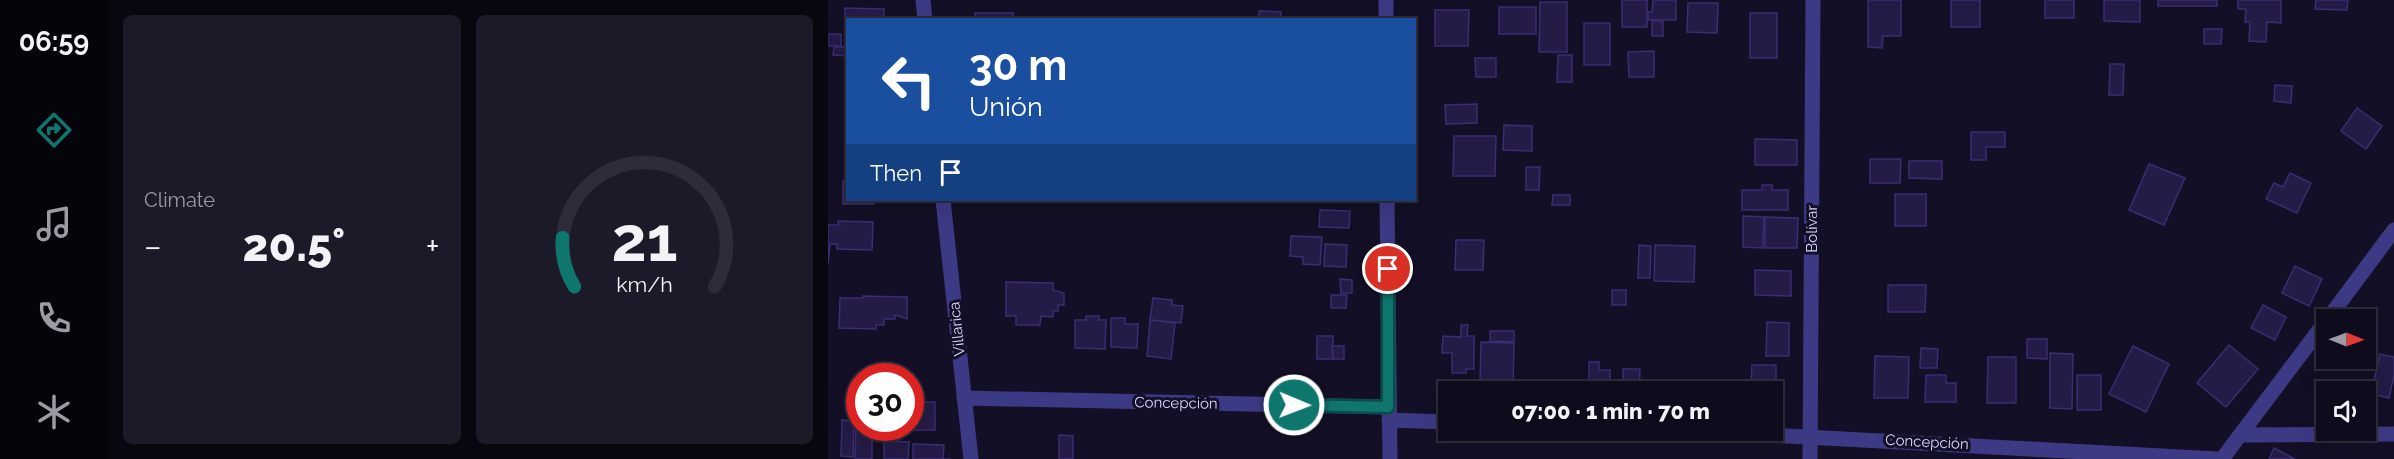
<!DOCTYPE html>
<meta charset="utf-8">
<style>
body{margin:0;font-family:Raleway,sans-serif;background:#1c1929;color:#f1f3f6;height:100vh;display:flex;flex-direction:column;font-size:22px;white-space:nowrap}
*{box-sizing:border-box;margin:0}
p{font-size:20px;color:#9b9ba3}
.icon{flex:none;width:33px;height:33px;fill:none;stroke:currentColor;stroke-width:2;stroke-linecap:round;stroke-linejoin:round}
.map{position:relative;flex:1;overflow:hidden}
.drawer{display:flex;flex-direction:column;gap:15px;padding:15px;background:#08060f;width:720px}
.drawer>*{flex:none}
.top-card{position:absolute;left:18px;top:18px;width:570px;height:183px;border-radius:0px;box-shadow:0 6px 24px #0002,0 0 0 2px #2e2b3b;background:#1a4fa0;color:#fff;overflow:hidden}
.needle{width:39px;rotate:91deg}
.tools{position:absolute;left:1488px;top:309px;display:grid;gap:12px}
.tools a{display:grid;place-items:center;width:60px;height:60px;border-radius:0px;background:#0e0b1c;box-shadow:0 6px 24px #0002,0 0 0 2px #2e2b3b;font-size:30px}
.speed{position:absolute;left:18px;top:363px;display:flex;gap:12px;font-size:30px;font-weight:700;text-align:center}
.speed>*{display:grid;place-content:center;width:78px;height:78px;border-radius:50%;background:#0e0b1c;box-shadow:0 6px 24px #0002,0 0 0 2px #2e2b3b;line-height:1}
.speed .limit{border:9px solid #d22;background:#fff;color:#111}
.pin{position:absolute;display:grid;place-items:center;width:51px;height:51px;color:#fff;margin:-26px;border:3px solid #fff;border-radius:50%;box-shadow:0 2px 6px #0007}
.me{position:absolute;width:66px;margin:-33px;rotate:91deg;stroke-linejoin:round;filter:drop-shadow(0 0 4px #0008)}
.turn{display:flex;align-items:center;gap:21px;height:126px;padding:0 24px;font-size:27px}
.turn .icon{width:78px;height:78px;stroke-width:2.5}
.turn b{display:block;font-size:42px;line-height:51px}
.then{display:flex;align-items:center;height:57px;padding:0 24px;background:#0003;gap:12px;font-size:22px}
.big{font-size:45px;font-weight:800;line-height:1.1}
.drawer .widget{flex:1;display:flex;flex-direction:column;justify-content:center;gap:9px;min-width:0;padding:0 21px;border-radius:9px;background:#1c1929}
.drawer .dial{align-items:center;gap:0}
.dial svg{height:156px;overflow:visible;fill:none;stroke:#2e2b3b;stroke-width:7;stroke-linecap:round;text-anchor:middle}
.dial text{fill:#f1f3f6;stroke:none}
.heat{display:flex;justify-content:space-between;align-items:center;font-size:33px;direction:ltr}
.drawer .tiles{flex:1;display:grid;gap:15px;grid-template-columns:repeat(2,1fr)}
.trip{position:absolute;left:610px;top:381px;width:345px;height:60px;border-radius:0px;background:#0e0b1c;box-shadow:0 6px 24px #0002,0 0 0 2px #2e2b3b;font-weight:800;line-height:60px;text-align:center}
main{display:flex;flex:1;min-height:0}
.menu{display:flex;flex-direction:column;width:108px;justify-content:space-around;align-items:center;background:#06040b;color:#9b9ba3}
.menu .icon{width:42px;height:42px}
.menu .on{color:#0f766e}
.menu b{font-size:27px;color:#f1f3f6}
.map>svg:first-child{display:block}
</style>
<main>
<nav class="menu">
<b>06:59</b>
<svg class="icon on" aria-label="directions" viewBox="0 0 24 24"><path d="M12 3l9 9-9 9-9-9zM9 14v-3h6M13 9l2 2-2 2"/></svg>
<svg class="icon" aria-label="music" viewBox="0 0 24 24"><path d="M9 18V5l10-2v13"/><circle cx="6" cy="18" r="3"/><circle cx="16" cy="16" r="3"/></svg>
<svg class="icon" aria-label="phone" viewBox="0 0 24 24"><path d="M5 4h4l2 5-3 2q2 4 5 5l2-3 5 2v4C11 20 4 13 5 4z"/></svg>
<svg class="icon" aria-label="climate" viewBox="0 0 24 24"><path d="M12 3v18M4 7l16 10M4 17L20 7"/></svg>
</nav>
<section class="drawer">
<div class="tiles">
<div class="widget"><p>Climate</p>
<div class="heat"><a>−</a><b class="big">20.5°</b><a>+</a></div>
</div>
<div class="widget dial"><svg viewBox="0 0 100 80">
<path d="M14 69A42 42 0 1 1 86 69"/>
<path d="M14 69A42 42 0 0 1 8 44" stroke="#0f766e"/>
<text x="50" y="56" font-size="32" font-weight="700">21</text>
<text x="50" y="72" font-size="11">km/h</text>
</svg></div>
</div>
</section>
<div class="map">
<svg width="1566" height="459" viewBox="0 0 1566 459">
<rect width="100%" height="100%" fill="#130f26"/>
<g fill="#241b47" stroke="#3b2d73" stroke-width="1.5">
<rect x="794" y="0" width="25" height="27"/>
<path d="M825 0H848V20H820V12H824Z"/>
<path d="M1040 0H1073V36H1055L1054 48 1040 47Z"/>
<rect x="1123" y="0" width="29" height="27"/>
<rect x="1217" y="0" width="29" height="18"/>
<path d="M1276 0H1312V22L1276 21Z"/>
<rect x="1330" y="0" width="59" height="6"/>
<path d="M1410 0H1453V23L1439 22 1438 42 1421 41 1422 22H1417L1418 9H1410Z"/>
<path d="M1488 0H1520L1519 10 1487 9Z"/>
<path d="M712 2H739V52H711Z"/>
<path d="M860 3H890L889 33 859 32Z"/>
<rect x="671" y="7" width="37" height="27"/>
<path d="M17 8 56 9V20H20V56L5 55 6 47H17Z"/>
<path d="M607 10H641L640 46H607Z"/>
<path d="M431 11 453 12V20H431Z"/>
<path d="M147 13H185L186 20H147Z"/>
<rect x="922" y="13" width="27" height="45"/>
<rect x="824" y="21" width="11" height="15"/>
<rect x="756" y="23" width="26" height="42"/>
<path d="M1376 29H1394L1393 44H1376Z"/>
<rect x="0" y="34" width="13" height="12"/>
<path d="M826 51V77H801L800 52Z"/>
<path d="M730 55H744V82H729Z"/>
<path d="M647 58H668V77H648Z"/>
<path d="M1282 64H1296L1295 95H1281Z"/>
<path d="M1447 85 1464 86 1463 103 1446 101Z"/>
<path d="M649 104V123L618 124 617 105Z"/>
<path d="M1529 108 1554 126 1538 149 1513 131Z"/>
<path d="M676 125 704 126V151L675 150Z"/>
<path d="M1143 132H1177V147H1158V160H1143Z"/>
<path d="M626 136H668L667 176H625Z"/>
<path d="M927 139 969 140V165H927Z"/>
<path d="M1042 159H1073L1072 183H1042Z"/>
<path d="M1081 161H1114V179L1081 178Z"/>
<path d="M1321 164 1357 178 1336 225 1301 210Z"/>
<path d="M698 167H712L711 190H698Z"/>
<path d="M1462 173 1483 183 1469 213 1438 199 1446 183 1455 187Z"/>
<path d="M15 181 20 182V200H46V204H15Z"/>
<path d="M934 185H944V190H960V210H914V190H934Z"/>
<rect x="1067" y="194" width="31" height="32"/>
<path d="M725 195H742V205H724Z"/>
<path d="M492 210 522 211 521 228 491 227Z"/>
<path d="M915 216 936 217 935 248 915 247Z"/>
<path d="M937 217 970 218 969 248H937Z"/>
<path d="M10 221 45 222 44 250 9 249V244H2L0 265V225H10Z"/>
<path d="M463 236 494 237 492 265 475 264V257L462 256Z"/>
<path d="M628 240H656L655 270H627Z"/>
<path d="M497 244 519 245 518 267 496 266Z"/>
<path d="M811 245 823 246 822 278H810Z"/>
<path d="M827 245 867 246 866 282 826 281Z"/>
<path d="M1467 266 1494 279 1481 306 1454 293Z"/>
<path d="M927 270 963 271V296L927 295Z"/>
<path d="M512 279 524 280V293H513Z"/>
<path d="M178 282 225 283V290L236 293V305H230V311H225V317L213 316 212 325H188V316H178Z"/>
<path d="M1060 285H1098L1097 312H1060Z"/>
<rect x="784" y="290" width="14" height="15"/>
<path d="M503 295H519L518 308H503Z"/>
<path d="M35 296 79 297V319L67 315V319H56V325H48V329L11 328 12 298H35Z"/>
<path d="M325 298 344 300V305L355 306 353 323 322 320Z"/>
<path d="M1435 305 1458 317 1447 340 1423 328Z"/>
<path d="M258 316H271V320H278L277 349 247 348V320H258Z"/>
<path d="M283 318H297V324H310L309 348 283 347Z"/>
<path d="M322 320 347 323 343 359 319 356Z"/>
<path d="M939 322 961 323V356H938Z"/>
<path d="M633 325H640L639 336H646V369H638V373H624V353H614L615 336 633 337Z"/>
<path d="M662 331H686V342L662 341Z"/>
<rect x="489" y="336" width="16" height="23"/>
<path d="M1199 339H1219V359L1199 358Z"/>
<path d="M653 342 686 343 685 385 652 384Z"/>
<path d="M1401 345 1430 369 1398 407 1369 383Z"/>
<path d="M504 346H516V359H505Z"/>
<path d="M1305 346 1341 364 1318 412 1281 394Z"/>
<path d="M1093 348 1110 349 1109 368H1092Z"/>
<path d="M1222 353 1245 354 1244 409 1222 408Z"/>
<path d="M1552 354 1566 357V375L1561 398 1543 394Z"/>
<path d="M1047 356 1081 357 1080 398H1046Z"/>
<path d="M1160 357H1188V403H1159Z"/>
<path d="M761 362H771V370H782V385L761 384Z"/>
<path d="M924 365H948V384H923Z"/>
<path d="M795 369H812L811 391H795Z"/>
<path d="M1098 375H1118V383H1128V402H1097Z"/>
<rect x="1249" y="375" width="24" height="35"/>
<path d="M82 402H107V430H78V428H82Z"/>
<path d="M14 420 26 421 25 457 13 456Z"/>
<path d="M28 424 38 428V436H44V459H27Z"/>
<path d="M231 435 245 436V459H231Z"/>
<path d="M56 441 81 442 80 459H56Z"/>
<path d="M85 444 116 445 115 459H123H85Z"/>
<path d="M1446 448 1467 459H1441Z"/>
</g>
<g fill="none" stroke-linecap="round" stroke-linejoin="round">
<g stroke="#3d3a85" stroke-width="15">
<path d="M95 0 97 20"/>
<path d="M558 0V20"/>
<path d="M115 200 143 459"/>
<path d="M559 200 562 459"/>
<path d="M1499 320 1566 230"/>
<path d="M136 398 560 407"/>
<path d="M561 420 621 422"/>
<path d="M846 430 1389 459"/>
<path d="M1413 435 1566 434"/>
<path d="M982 459 985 0"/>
<path d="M1394 459 1498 321"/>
</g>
</g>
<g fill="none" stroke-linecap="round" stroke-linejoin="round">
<defs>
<path id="route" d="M466 405 560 407V269"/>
</defs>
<use href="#route" stroke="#0a4d48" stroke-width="15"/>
<use href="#route" stroke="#0f766e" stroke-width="10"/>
</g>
<g text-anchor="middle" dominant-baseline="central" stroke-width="6" stroke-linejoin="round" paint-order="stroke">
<g font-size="15" fill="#d9d4ff" stroke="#130f26">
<text transform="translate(984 229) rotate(-90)">Bolívar</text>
<text transform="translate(129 329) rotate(-96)">Villarica</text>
<text transform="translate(348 403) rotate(1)">Concepción</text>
<text transform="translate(1099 442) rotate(3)">Concepción</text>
</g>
</g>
</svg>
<div class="tools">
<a><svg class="needle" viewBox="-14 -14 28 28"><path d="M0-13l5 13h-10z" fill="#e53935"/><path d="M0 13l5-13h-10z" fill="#9b9ba3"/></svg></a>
<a><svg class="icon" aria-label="sound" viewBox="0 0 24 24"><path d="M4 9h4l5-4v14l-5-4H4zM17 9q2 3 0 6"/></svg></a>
</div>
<div class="speed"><div class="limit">30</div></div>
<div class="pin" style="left:560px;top:269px;background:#d93025"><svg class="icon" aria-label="arrive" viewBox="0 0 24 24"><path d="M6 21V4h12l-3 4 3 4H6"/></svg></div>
<svg class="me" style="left:466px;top:405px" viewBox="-20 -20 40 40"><circle r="17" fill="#0f766e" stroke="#fff" stroke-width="3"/><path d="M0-11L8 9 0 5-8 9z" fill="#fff"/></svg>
<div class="trip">07:00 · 1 min · 70 m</div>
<div class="top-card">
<div class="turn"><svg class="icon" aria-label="left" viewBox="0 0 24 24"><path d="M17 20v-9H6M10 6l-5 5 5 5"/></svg><div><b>30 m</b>Unión</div></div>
<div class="then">Then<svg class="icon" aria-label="arrive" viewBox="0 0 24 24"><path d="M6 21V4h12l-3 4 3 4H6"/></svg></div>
</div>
</div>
</main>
